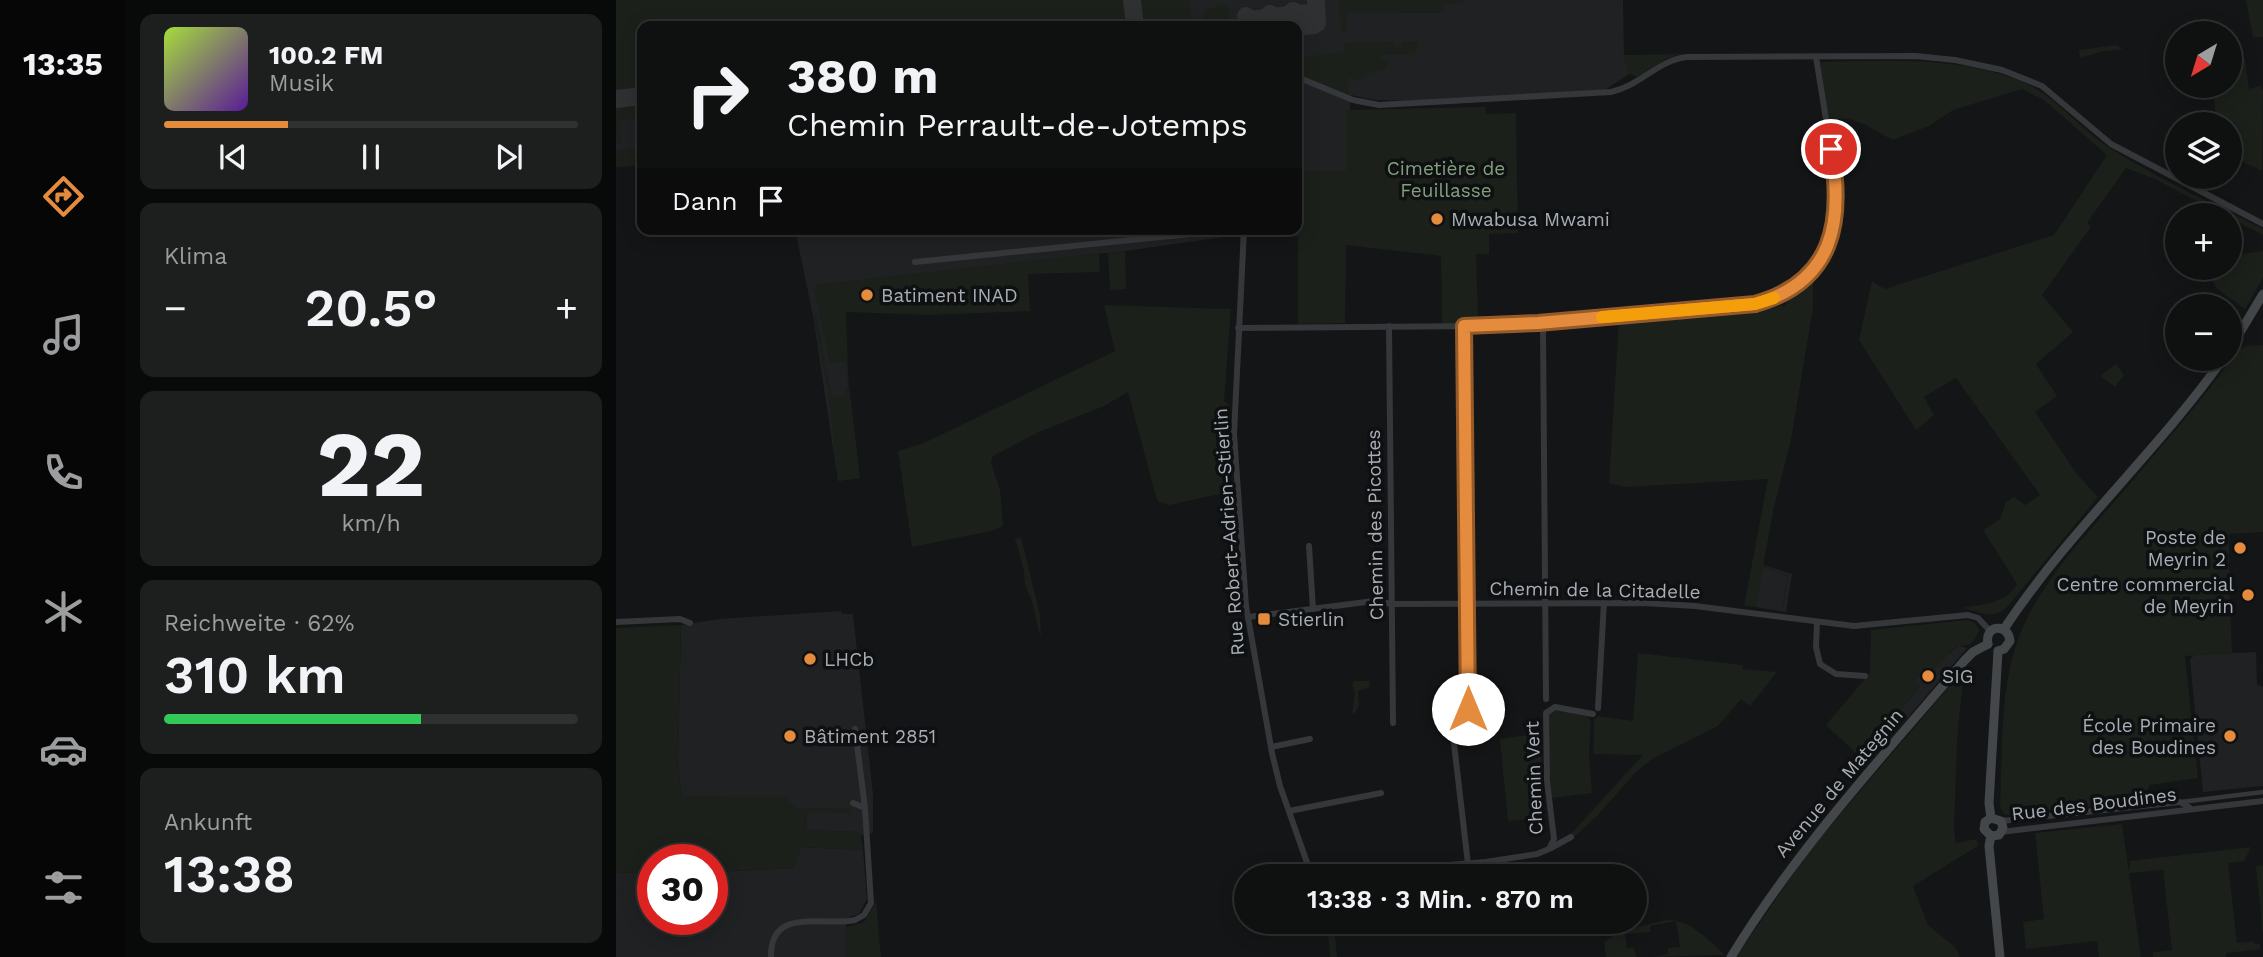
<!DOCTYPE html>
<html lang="de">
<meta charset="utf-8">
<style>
body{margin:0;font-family:"Work Sans",sans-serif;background:#1d1e1e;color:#f1f3f6;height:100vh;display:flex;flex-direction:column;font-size:26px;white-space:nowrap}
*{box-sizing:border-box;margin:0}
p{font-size:23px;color:#9b9d9f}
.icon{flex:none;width:38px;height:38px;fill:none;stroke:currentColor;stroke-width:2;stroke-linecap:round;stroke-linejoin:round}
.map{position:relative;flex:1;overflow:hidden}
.drawer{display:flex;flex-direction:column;gap:14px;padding:14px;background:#080909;width:490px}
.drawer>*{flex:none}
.hud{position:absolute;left:21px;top:21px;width:665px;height:214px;border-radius:14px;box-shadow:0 4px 18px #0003,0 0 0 2px #2f3030;background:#0f1010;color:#f1f3f6;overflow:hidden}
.needle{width:46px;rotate:218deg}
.buttons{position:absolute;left:1549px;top:21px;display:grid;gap:14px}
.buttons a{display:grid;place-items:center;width:77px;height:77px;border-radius:50%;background:#0f1010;box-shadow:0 4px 18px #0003,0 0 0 2px #2f3030;font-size:35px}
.speed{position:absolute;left:21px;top:844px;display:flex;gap:14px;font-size:35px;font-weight:700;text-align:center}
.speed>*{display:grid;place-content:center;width:91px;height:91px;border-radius:50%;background:#0f1010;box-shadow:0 4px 18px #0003,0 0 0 2px #2f3030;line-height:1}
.speed .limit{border:10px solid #d22;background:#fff;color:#111}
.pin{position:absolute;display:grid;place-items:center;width:60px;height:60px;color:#fff;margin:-30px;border:4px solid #fff;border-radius:50%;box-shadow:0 2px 7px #0007}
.me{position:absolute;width:77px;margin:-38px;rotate:0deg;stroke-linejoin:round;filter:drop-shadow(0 0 5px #0008)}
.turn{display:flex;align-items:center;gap:24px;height:147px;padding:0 35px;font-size:32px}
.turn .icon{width:91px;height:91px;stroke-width:2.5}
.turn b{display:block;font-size:49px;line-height:60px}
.then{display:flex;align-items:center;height:66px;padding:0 35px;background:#0003;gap:14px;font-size:26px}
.big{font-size:52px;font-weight:600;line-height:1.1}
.drawer .card{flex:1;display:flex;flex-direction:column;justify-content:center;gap:10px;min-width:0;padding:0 24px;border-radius:14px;background:#1d1e1e}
.drawer .dial{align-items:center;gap:0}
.dial b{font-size:91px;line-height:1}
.song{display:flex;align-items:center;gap:21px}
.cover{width:84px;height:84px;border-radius:10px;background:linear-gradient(135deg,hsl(80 70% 55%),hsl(270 70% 35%))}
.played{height:7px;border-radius:4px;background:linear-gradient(90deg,#e48b3e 30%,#2f3030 30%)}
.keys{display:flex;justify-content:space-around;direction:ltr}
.heat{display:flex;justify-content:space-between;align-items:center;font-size:38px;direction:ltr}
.charge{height:10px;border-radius:5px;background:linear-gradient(90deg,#34c759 62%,#2f3030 0)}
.trip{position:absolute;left:618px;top:864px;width:413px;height:70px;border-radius:35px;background:#0f1010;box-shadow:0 4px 18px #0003,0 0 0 2px #2f3030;font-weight:600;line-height:70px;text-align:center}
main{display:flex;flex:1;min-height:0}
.tab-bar{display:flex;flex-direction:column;width:126px;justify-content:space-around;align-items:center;background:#060606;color:#9b9d9f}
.tab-bar .icon{width:49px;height:49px}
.tab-bar .on{color:#e48b3e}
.tab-bar b{font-size:32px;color:#f1f3f6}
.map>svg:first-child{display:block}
</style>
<main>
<nav class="tab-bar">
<b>13:35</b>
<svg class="icon on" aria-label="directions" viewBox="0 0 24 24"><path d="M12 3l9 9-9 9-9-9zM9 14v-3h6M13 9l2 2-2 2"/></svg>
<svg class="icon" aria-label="music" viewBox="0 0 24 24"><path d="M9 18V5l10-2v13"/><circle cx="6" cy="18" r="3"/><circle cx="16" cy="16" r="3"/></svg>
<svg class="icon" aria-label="phone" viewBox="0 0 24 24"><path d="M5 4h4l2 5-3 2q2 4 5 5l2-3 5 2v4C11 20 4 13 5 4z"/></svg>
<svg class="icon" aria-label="climate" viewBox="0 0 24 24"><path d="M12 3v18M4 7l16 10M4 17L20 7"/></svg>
<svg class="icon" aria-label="car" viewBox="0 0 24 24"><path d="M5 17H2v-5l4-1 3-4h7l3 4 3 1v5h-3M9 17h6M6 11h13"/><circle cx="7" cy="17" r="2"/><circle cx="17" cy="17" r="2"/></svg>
<svg class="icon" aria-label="filters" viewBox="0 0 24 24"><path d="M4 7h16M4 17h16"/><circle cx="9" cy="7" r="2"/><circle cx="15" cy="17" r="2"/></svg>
</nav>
<section class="drawer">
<div class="card">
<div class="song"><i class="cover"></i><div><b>100.2 FM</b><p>Musik</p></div></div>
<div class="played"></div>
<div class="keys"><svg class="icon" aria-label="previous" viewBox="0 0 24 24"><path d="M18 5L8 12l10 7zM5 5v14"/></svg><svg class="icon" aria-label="pause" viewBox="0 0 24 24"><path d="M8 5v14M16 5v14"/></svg><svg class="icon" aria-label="next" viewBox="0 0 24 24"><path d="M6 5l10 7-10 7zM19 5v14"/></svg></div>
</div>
<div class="card"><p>Klima</p>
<div class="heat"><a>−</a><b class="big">20.5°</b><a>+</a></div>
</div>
<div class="card dial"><b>22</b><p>km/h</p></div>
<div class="card"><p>Reichweite · 62%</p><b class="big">310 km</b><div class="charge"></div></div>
<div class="card"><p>Ankunft</p><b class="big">13:38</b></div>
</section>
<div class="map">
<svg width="1647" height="957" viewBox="0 0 1647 957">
<rect width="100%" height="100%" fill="#141516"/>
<g fill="#202123">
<path d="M0 0H736L791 13H825L829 4H845L847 0H1007L1008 57 1013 74 989 90 808 101 759 100 735 95 730 171 681 173V26H26V165L0 167Z"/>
<path d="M179 229H637V232L622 235 509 251 201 285 214 363 230 361 244 478 222 481 197 316Z"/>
<path d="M1147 565 1176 574 1170 612 1139 607Z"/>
<path d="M225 611 226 614H237L257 794V833L245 835 240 832 190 830 191 809 65 796 62 758 65 625 104 619Z"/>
<path d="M1342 646 1351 648 1288 722 1284 717V711L1303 687 1297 682 1312 665 1328 658Z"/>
<path d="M1640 652 1641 685 1647 686V786L1587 792 1574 660 1578 655Z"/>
<path d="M185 847 247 850 251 899 243 914 230 918V957H0V872L37 874V919H96V872L177 868Z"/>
</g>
<g fill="#1b201b">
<path d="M0 0H510L512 18 511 26H26V90L0 93Z"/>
<path d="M524 0H574L576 26H526Z"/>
<path d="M722 0H847L845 4H829V9L825 13 731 12V33H726Z"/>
<path d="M1630 0H1647V37H1637Z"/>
<path d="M607 4 612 8 614 18 585 23 589 10Z"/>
<path d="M803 41 798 55H765V59L773 61 769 69 754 73 743 80 731 77 733 95 681 74V58L728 52V43L778 42V47L785 48V42Z"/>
<path d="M1500 45 1506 48 1504 50 1487 51 1464 58 1463 50Z"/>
<path d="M1065 54 1050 59 1021 77 1013 74 1008 57V55Z"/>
<path d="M1629 59 1633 89 1644 86 1647 90 1646 171 1614 156V124H1600L1598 95 1601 94V86H1614V61Z"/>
<path d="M1204 62C1269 61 1336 56 1399 79 1437 92 1459 125 1492 147 1541 178 1595 203 1647 229V235L1614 218V215H1607L1539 179 1510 168 1471 223 1475 227 1426 295 1457 332 1420 364 1441 396 1419 412 1461 474 1482 497 1392 606C1376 622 1363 610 1344 608 1364 605 1390 604 1401 584L1367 530 1384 519 1390 502 1398 497 1409 505 1424 495 1340 378 1308 397 1318 415 1300 430 1243 340 1256 281 1269 289 1438 235 1491 155 1428 100 1406 89 1337 110 1315 125 1277 140C1259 131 1238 114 1218 120L1227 179V193L1220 224 1223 187Z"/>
<path d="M24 102 26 105V117L3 121 5 143H0V105Z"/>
<path d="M869 107 870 114 900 113 902 233 873 234V254H860L862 316 857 323 826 324 825 256 730 245 729 323 682 324V237L637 232V229H681V171H730V110Z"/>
<path d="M26 148V164L0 166V150Z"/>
<path d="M1217 242 1215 255 1202 270 1197 282V308L1175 440 1158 507 1147 566 1172 575 1168 607H1166L1171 576 1147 568 1139 607 1128 606 1152 479 1009 487 993 483 1003 319 1139 309 1154 304 1168 306 1199 270Z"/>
<path d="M509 251 510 289 494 290 492 253Z"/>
<path d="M1647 251V278L1629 309 1600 288 1594 276 1599 268H1614V256Z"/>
<path d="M483 253 484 272 412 274 414 311 314 315 230 312 233 393 244 478 222 481 212 390 197 316 200 313 216 398 230 395 229 388H232L230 361 214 363 198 287 201 285Z"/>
<path d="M488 305 615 309 608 401 613 405V424L607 428 612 492 554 505 543 502 540 497 512 392 488 406 423 432 377 456 375 463 384 490 387 526 375 531 296 547 282 451 308 443 499 351Z"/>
<path d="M1647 345V532L1613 534V579L1616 653 1569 656 1582 778 1533 785V788L1511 802 1389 815 1384 808C1386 760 1384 707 1396 659 1411 597 1459 547 1500 500 1541 451 1584 404 1621 351L1630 346Z"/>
<path d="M1500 364 1508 375 1499 387 1484 376Z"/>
<path d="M405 537 424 615 425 639 415 598 409 586 408 572 401 544 398 540Z"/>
<path d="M1351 620 1357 622 1364 630C1351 650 1360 642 1339 647L1318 670 1312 665 1298 681 1303 687 1284 711V717L1288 722 1252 764 1210 725 1254 673 1255 630Z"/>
<path d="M65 625 62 758 65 796 170 797 178 808H236V815H233L232 813 191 812 190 830 240 832 245 835 247 850 185 847 177 868 96 872V859H37V874L0 872V628Z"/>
<path d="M1022 653 1126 665 1127 669 1161 672 1134 706 1125 699 1102 726 1036 759 1020 772 981 816 956 839 954 835 1027 755 977 754 978 722 981 716 1017 721Z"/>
<path d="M1348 669 1341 741 1338 830 1340 843 1361 839 1362 846 1297 886 1312 925 1339 947 1344 957H1120L1193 851Z"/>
<path d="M738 681H753L754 687 742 691C742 700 746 710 736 714L739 693 736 685Z"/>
<path d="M938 710 970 714 975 721 973 754 976 793 936 798 933 779V714Z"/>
<path d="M925 733 926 787 930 818 892 821 884 739Z"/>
<path d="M1506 824 1513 872 1514 861 1635 847 1628 861 1612 863 1621 943 1638 941V944H1644V949L1610 953V957H1537V952L1556 950 1547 870 1513 873 1525 957H1483L1481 941 1410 949 1407 922 1428 919 1419 833Z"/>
<path d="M1647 865V936L1640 866Z"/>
<path d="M260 902 265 957H230V927L248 922Z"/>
<path d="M1051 920C1076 920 1092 940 1109 955L1037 957 1052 954V948L1064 947 1060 921 1034 926 1035 932 1009 934 1011 948 1017 947 1021 957H990L988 942C1008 929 1028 925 1051 920Z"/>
<path d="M711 922H718L721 957H714Z"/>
</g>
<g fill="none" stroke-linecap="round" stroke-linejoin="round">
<g stroke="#2e3032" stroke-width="18">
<path d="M516 0 519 26"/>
<path d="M630 16 635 20 650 18 654 14 658 17 673 15 677 11 682 14 696 13 700 8"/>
<path d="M681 27 698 25 701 23 700 2"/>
<path d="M0 99 26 96"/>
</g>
<path stroke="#36373b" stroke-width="4.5" d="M1565 802 1647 792"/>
<g stroke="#36373b" stroke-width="6">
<path d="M681 77 737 100 763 105 995 92C1024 86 1042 60 1071 57L1300 56 1339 60 1386 70 1426 86 1495 144 1647 224"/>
<path d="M628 229 618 434 630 606 656 753 664 786 695 874 699 876 870 862 921 854 933 849 938 839 931 781 930 713 939 707 977 714"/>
<path d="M299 262 623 229"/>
<path d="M922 323 927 330 930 699"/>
<path d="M773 326 777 723"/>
<path d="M848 326 852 709"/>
<path d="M622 328 866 326 1139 304C1203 286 1226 239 1219 175L1200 57"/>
<path d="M693 546 697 609"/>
<path d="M632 617 758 601 776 604 1028 603 1079 606 1238 626 1352 615 1362 618 1374 631"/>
<path d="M0 622 64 619 74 623"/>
<path d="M1201 622 1200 647 1204 664 1220 674 1249 676"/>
<path d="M982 708 988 602"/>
<path d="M835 718 852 864"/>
<path d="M655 747 694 739"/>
<path d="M237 803 249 808"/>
<path d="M673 811 765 793"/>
<path d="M1385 821 1564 802 1573 807"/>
<path d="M1385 832 1647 801"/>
<path d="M935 848 955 837"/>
<path d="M155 957C154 906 207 927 239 920L248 915 255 903 249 808 239 729"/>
</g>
<g stroke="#44474a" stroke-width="9">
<path d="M1614 349 1647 294"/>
<path d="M1388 629C1452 532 1540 453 1607 359"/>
<path d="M1372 644C1368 625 1392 622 1394 641L1388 649 1382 651"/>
<path d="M1375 818 1373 803 1382 651"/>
<path d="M1375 818 1385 821 1387 828 1383 835 1375 836"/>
<path d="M1375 818 1369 822 1368 829 1375 836"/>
<path d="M1375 836 1373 846 1384 957"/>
<path d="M1115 957C1181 849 1267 756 1349 660L1357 652 1372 644"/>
</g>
</g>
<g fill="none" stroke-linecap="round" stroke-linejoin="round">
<defs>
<path id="route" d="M852 709 848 326 922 323 1139 304C1218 282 1228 221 1215 149"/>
</defs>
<use href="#route" stroke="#945a28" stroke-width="18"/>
<use href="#route" stroke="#e48b3e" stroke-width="12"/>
<path stroke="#f59e0b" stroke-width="12" d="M986 317 1139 304 1158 298"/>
</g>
<g fill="#e48b3e" stroke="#0f1011" stroke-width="2.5">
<circle cx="821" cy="219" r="7"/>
<circle cx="251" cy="295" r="7"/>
<circle cx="1624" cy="548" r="7"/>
<circle cx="1632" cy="595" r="7"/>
<rect x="641" y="612" width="14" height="14" rx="3.5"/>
<circle cx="194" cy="659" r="7"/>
<circle cx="1312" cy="676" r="7"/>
<circle cx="174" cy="736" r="7"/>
<circle cx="1614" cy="736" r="7"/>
</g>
<g text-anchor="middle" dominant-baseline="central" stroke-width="7" stroke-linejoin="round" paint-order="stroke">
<g font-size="19" fill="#849f7f" stroke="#0f1011">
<text x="830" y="168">Cimetière de<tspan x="830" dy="22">Feuillasse</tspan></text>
</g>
<g font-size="19" fill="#a7aeb5" stroke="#0f1011" text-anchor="start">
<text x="835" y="219">Mwabusa Mwami</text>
<text x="265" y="295">Batiment INAD</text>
<text x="1610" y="537" text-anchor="end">Poste de<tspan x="1610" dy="22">Meyrin 2</tspan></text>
<text x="1618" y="584" text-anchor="end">Centre commercial<tspan x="1618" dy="22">de Meyrin</tspan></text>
<text x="662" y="619">Stierlin</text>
<text x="208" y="659">LHCb</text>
<text x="1326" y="676">SIG</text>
<text x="1600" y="725" text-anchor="end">École Primaire<tspan x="1600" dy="22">des Boudines</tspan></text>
<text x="188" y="736">Bâtiment 2851</text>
</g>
<g font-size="19" fill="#a7aeb5" stroke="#0f1011">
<text transform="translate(759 525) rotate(-91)">Chemin des Picottes</text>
<text transform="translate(613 532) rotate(-94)">Rue Robert-Adrien-Stierlin</text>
<text transform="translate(979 590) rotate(1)">Chemin de la Citadelle</text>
<text transform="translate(918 778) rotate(-92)">Chemin Vert</text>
<text transform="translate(1223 783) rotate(-50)">Avenue de Mategnin</text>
<text transform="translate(1478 804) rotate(-7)">Rue des Boudines</text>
</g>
</g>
</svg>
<div class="buttons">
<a><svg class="needle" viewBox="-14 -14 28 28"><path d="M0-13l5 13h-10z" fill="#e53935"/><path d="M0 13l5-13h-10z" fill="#9b9d9f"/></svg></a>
<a><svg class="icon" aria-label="layers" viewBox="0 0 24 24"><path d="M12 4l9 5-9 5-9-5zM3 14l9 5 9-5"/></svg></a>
<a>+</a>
<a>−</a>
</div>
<div class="speed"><div class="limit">30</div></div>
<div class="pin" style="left:1215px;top:149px;background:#d93025"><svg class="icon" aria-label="arrive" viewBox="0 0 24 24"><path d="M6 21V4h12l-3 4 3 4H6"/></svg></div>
<svg class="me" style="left:852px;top:709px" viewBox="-20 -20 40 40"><circle r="19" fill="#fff"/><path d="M0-13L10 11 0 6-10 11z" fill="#e48b3e"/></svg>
<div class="trip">13:38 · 3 Min. · 870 m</div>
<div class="hud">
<div class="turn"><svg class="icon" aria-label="right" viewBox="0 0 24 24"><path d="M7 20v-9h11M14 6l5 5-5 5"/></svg><div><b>380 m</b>Chemin Perrault-de-Jotemps</div></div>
<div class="then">Dann<svg class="icon" aria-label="arrive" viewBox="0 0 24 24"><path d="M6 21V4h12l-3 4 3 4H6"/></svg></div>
</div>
</div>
</main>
